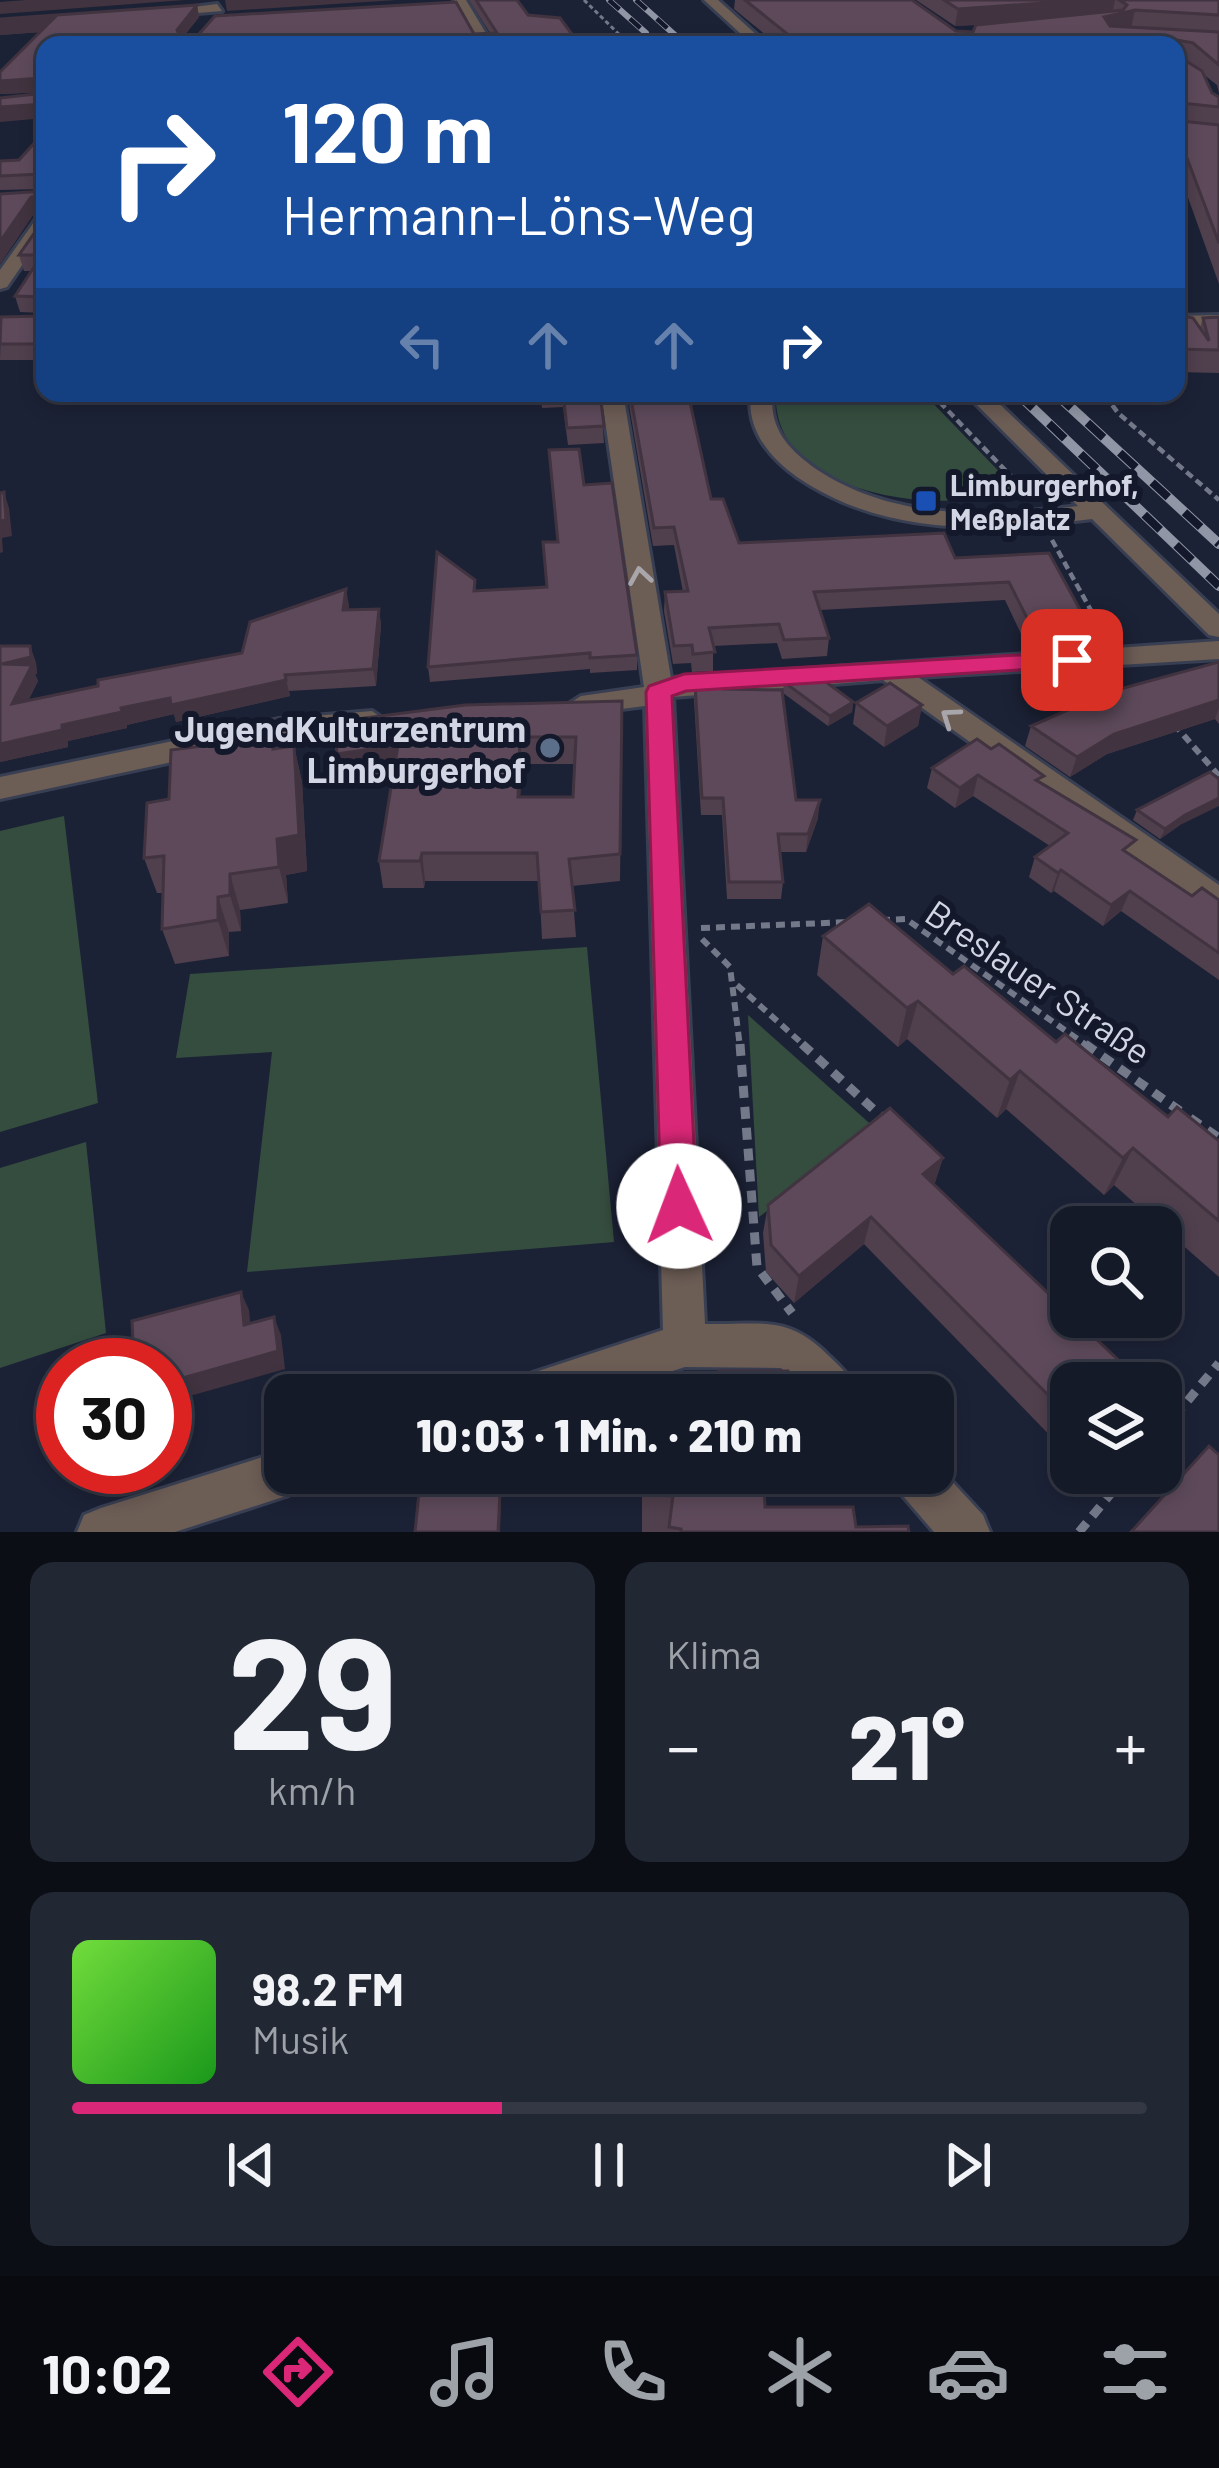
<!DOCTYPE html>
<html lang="de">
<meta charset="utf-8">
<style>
body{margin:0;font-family:Barlow,sans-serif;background:#222734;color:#f1f3f6;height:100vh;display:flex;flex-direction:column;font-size:45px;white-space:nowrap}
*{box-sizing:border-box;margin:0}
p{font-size:39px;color:#9da1a8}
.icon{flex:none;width:66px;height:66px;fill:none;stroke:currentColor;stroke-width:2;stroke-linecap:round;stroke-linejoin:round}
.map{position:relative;height:1532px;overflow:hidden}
.drawer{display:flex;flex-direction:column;gap:30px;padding:30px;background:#0c0e16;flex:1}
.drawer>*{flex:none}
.guide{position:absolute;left:36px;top:36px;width:1149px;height:366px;border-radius:24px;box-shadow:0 6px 18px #0003,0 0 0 3px #343845;background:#1a4fa0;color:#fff;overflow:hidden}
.buttons{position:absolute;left:1050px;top:1206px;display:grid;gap:24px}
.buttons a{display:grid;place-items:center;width:132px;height:132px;border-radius:24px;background:#151a28;box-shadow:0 6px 18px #0003,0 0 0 3px #343845;font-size:60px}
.speed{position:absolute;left:36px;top:1338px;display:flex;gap:24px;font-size:60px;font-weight:700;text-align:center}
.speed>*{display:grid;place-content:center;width:156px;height:156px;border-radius:50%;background:#151a28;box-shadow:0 6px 18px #0003,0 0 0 3px #343845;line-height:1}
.speed .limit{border:18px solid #d22;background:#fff;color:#111}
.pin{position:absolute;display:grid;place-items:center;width:102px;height:102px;color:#fff;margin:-51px;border-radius:24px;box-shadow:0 6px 18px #0006}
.me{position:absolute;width:132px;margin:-66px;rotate:358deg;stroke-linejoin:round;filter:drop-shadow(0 0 9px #0008)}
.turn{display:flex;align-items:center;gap:42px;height:252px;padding:0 48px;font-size:54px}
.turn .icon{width:156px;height:156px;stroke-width:2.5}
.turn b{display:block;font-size:84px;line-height:102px}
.lanes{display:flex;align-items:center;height:114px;padding:0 48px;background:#0003;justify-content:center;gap:60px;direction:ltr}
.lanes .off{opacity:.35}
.big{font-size:90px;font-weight:800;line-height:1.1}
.drawer .widget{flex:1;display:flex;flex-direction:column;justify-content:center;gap:18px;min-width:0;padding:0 42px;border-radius:24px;background:#222734}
.drawer .dial{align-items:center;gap:0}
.dial b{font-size:156px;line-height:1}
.song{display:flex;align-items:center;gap:36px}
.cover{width:144px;height:144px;border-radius:18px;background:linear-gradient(135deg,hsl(100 70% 55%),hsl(120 70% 35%))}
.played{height:12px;border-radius:6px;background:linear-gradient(90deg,#db2777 40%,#343845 40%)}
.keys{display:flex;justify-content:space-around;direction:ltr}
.heat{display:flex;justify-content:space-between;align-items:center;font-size:66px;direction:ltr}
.drawer .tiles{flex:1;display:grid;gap:30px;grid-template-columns:1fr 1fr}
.widget:last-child{grid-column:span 2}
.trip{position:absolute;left:264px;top:1374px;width:690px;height:120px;border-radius:24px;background:#151a28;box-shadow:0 6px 18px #0003,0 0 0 3px #343845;font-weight:800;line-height:120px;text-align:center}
.tabs{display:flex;height:192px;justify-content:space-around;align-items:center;background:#080a10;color:#9da1a8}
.tabs .icon{width:84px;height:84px}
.tabs .active{color:#db2777}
.tabs b{font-size:54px;color:#f1f3f6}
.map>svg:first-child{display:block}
</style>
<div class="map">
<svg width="1219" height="1532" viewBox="0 0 1219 1532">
<rect width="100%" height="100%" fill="#1c2236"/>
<g fill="#354d3f">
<path d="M923 393 1016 489C944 518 770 496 776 393Z"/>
<path d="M64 816 98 1103 0 1132V831Z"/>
<path d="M587 947 614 1242 247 1272 272 1052 176 1058 190 974Z"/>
<path d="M748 1015 876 1129 759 1217Z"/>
<path d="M86 1142 106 1333 0 1368V1168Z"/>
</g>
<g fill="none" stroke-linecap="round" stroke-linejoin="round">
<defs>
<g id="minor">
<path d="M454 0H466L493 45H479Z"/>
<path d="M704 0H718L768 45H753Z"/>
<path d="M217 4 222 11 162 16 156 12Z"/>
<path d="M45 214V232L7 287 0 289V270L39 215Z"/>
<path d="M1219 315V327L1176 328V316Z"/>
<path d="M601 393H623L671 678 1219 641V659L918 677 1219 885V915L1207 911 883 680 673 697 705 1324C762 1325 788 1314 830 1357 843 1369 852 1379 859 1395H806L781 1368 685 1367 598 1395H508L514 1379 663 1330 645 706 581 714 567 705 581 696 644 687Z"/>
<path d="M751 393H773C768 428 789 450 816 469 894 521 989 517 1078 506L965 393H988L1219 614V637L1209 635 1092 519C991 532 885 537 797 477 769 457 746 429 751 393Z"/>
<path d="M372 711 386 721 382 728 279 739 0 799V777L279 719Z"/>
<path d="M285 1450V1473H309L302 1489 286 1496 175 1532H77L84 1515 101 1508Z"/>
<path d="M933 1461 983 1515 990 1532H934L897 1489 890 1473H933Z"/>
</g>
</defs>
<use href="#minor" stroke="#393f52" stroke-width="6"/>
<path stroke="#74798a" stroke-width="3" stroke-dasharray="4.5 3" stroke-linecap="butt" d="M584 0 630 45"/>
<g stroke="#74798a" stroke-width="4.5" stroke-dasharray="8 4.5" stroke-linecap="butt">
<path d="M931 393 1028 494"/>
<path d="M1105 395 1118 413 1219 500"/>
<path d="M1052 540 1104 634"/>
</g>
<g stroke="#74798a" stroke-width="6" stroke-dasharray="9 6" stroke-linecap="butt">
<path d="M1174 724 1219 776"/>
<path d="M881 920 906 919 1089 1047"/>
<path d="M701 928 850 922"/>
<path d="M702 939 730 967 740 1047"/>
<path d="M737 985 806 1047"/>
</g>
<g stroke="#74798a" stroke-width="9" stroke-dasharray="12 9" stroke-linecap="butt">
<path d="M740 1044 757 1267 792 1313"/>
<path d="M802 1044 883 1118"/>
<path d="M1085 1044 1180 1111"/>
<path d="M1190 1118 1219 1138"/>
<path d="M1161 1433 1219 1363"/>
<path d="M1079 1532 1128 1473"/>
</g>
<use href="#minor" fill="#6c5d55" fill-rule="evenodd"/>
<defs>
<g id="rail-far1">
<path d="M609 0 646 33"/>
<path d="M636 0 686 45"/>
</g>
<g id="rail">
<path d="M1017 393 1219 586"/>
<path d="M1055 393 1219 544"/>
</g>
</defs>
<use href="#rail-far1" stroke="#9196a6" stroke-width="6"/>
<use href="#rail" stroke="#9196a6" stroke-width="10"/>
<use href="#rail-far1" stroke="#13182b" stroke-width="4.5" stroke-dasharray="14" stroke-linecap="butt"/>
<use href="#rail" stroke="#13182b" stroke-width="8" stroke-dasharray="22" stroke-linecap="butt"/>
</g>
<g fill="#503f4d" fill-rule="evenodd">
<path d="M469 0H517L528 15 580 45 45 118V92L0 94 40 32 0 35V19L197 5 199 17 184 36 490 33Z"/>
<path d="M735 0H912L956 31 973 32 976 25 955 26 916 0H1219V93L1217 85 1203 74 1212 93 1219 97V284L1176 164V45H778L734 9Z"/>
<path d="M45 131V384H41L36 367 40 360H0L1 317 40 316 44 313 20 312 15 296 32 271H24L19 255 44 219V210L35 212 0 264V194L44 191V189L0 190V161L19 160Z"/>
<path d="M1176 314 1200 328 1203 318 1219 317V373L1177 372 1176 376Z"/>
<path d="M540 393H600L604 443 568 445 563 407 542 408Z"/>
<path d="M627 393H688L711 499 739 543 955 558 1084 617 1079 635 1023 638 1005 600 820 610 829 638 827 656 782 659 777 643 713 646V671L692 672 691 663 673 664 664 611 665 592H683L674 545 653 546Z"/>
<path d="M549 450 584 485 637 655V670L590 673V669L430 682 428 667 475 580 476 591 546 587 557 542Z"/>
<path d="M349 605 348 610 379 609 381 625 376 686 289 691 290 696 176 722 174 714 127 725V728L68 741V747L0 762 30 646 36 663 37 674H35L38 681 28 701 242 653Z"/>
<path d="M1219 662V724L1215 719 1107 754 1070 777 1025 746 1031 726Z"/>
<path d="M784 682 853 702 852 712 828 726 783 693Z"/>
<path d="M695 683 723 689 796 800 818 818 806 852H780L783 882 781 899H727L722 815H701L694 700Z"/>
<path d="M622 701 620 881 572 886 576 937 542 939 539 881H425L424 888H383L379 861 394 774 342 781ZM522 764H575L573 797H520Z"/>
<path d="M856 703 922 705 918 726 884 747 853 724Z"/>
<path d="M294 746 302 782 307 871 286 875 288 903 240 910 241 931 229 932V956L175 964 162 929 163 893H157L144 858 169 799 279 748Z"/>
<path d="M932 768 1042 784 1130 855 1192 896 1219 900V980L1121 911 1103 926 1054 891 1051 893 1029 877 1035 857 1050 846 973 796 955 808 927 788Z"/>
<path d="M1137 810 1180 825 1160 839 1133 820Z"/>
<path d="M823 936 953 974 1168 1117 1219 1141V1277L1114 1185 1104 1195 1006 1109 997 1118 907 1039 898 1047 817 975Z"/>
<path d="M943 1158 934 1185 1133 1374 1127 1383H1071V1447L1066 1452 864 1244 794 1303 766 1272 763 1233 768 1205Z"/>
<path d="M642 1473H784L781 1486H764L765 1507 856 1527 909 1532H642Z"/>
</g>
<g fill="#41333f">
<path d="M26 0H185L0 14V2Z"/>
<path d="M225 0H397L227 11Z"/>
<path d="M1085 0H1115L1112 15 955 26 958 9Z"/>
<path d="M197 5 199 17 179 42 177 30Z"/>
<path d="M1135 10 1131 28 1100 34 1104 17Z"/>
<path d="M54 18 57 31 0 35V22Z"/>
<path d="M41 78 45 92 0 94V81Z"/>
<path d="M45 104V118L0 122V107Z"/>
<path d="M40 195 44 210 35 212 0 264V242L31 197Z"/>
<path d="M4 492 9 508 12 536 2 538 3 552 0 553V521Z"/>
<path d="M346 589 349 605 345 626 343 610Z"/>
<path d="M379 609 381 625 376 686 373 669Z"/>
<path d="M30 646 36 663 37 674H35L38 681 18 721 2 664Z"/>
<path d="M286 680 290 696 176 722 174 714 127 725V728L68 741V747L0 762V744L62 725 121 708 170 698Z"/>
<path d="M1219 700V708L1215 719 1107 754 1070 777 1077 757 1114 734Z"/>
<path d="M853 702 852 712 828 726 830 716Z"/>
<path d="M922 705 918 726 884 747 887 726Z"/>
<path d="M273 720 281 756 273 749Z"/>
<path d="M520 737 522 764 519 824 518 797Z"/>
<path d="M398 745 403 773 342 781 337 754Z"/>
<path d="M294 746 302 782 307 871 286 875 288 903 279 867 277 839Z"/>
<path d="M978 775 973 796 955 808 960 788Z"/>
<path d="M1219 798V806L1180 825 1160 839 1165 829 1185 815Z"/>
<path d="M820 800 818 818 806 852 808 834Z"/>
<path d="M422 853 425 881 424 888 420 861Z"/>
<path d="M1061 870 1054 891 1051 893 1058 873Z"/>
<path d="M230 874 240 910 241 931 230 895Z"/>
<path d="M1130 891 1121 911 1103 926 1111 905Z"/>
<path d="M218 897 229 932V956L218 920Z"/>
<path d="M918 1001 907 1039 898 1047 907 1008Z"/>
<path d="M1020 1071 1006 1109 997 1118 1010 1080Z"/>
<path d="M1133 1148 1114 1185 1104 1195 1123 1158Z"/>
<path d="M943 1158 934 1186 923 1174Z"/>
<path d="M871 1217 864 1244 794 1303 799 1276Z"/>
<path d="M241 1292 249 1310 252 1343 244 1325Z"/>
<path d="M274 1317 281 1335 285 1369 165 1403V1383Z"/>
<path d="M502 1473 500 1532H498Z"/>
</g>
<g fill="#5d495a" stroke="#41333f" stroke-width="3" fill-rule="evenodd">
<path d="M476 0H517L528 15 560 18 580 45H45V82L41 78 0 81V72L54 18 0 22V19L197 5 177 30 180 37 198 35 215 16 456 2 474 34 497 33Z"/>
<path d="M745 0H912L956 31 973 32 976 25 1123 10 1127 5 1119 0H1219V15L1135 10 1104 17 1110 26 1219 32V65L1193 43 1177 40 1178 56 1202 71 1212 93 1219 97V107L1182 103 1177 117 1181 121 1219 125V243L1176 129V45H801Z"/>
<path d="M944 0H1085L958 9Z"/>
<path d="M45 90V104L0 107V98L45 93Z"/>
<path d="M45 131V178L41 174 0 176V161L19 160Z"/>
<path d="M45 182V199L40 195 31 197 0 242V194L44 191Z"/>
<path d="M45 204V344H0L1 317 40 316 45 312 43 297 15 296 42 255H19L44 219Z"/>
<path d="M1176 314 1193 318 1209 341 1203 318 1219 317V350L1176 349Z"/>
<path d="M45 353V367H36Z"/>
<path d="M563 393H600L604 426 567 428Z"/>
<path d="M630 393H688L711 499H723L739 543 944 533 955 558 1049 553 1084 617 1028 620 1009 582 814 592 829 638 784 640 779 624 709 628 715 652 693 654 692 645 674 646 665 592 688 591 674 527 654 528Z"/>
<path d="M579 449 584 485 612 483 637 655 590 658V653L428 667 437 552 475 580 474 591 547 587 543 542H558L549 450Z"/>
<path d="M4 492 6 520 0 521V493Z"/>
<path d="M346 589 343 610 379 609 373 669 285 675 286 680 171 705 170 698 121 708 122 712 62 725V730L0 744V646H30L31 657 2 664 32 665 12 704 98 686V680L242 653 250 622Z"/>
<path d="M1219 662V700L1114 734 1077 757 1031 726 1109 692Z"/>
<path d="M822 679 853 702 830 716 784 682Z"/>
<path d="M721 680 723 689 782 690 796 800H820L808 834H778L783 882H729L723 798H702L695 683Z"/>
<path d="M890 683 922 705 887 726 856 703Z"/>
<path d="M622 701 620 854 569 859 575 910 541 912 537 853H422L420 861H379L398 745 337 754 334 722 465 705ZM520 737H576L573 797H518Z"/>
<path d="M273 720V749L294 746 299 835 277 839 279 867 230 874V895L218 897V920L162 929 164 856 144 858 147 803 169 799 171 750 210 745V736L226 733V726Z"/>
<path d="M977 739 991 749 999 744 1044 776 1036 780 1136 840 1123 850 1192 896 1202 888 1219 900V953L1130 891 1111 905 1061 870 1058 873 1035 857 1068 833 978 775 960 788 932 768Z"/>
<path d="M1210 772 1219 779V798L1185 815 1165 829 1137 810Z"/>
<path d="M869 904 953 974 964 966 1056 1042 1065 1034 1168 1117 1177 1107 1219 1141V1221L1133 1148 1123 1158 1020 1071 1010 1080 918 1001 907 1008 823 936Z"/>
<path d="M890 1108 943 1158 923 1174 1133 1374 1124 1383H1071V1418L871 1217 799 1276 771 1245 768 1205Z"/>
<path d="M241 1292 244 1325 274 1317 278 1351 165 1383V1365H134L132 1321Z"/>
<path d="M719 1371H788L790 1395H721Z"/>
<path d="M1209 1446 1219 1455V1532H1131Z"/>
<path d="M421 1473H501L498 1532H415Z"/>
<path d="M645 1473H763L765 1507H853L856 1527 908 1526 909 1532H681V1529L669 1527 673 1496 645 1494Z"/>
</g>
<defs><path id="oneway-chevron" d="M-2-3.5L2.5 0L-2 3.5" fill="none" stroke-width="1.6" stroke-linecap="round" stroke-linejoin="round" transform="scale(3)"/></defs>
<g stroke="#a9a6ab">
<use href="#oneway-chevron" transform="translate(640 576) rotate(-99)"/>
<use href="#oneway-chevron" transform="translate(950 717) rotate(-145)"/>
</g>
<path fill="#db2777" stroke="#8e194d" stroke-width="3" d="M1072 652 1084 660 1081 666 686 691 672 696 697 1206 692 1218 679 1223 666 1218 661 1206 646 692 649 686 684 674Z"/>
<rect fill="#1a4fb4" stroke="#13182b" stroke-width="4.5" x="914" y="489" width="24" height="24" rx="6"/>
<circle fill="#5c6f8a" stroke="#13182b" stroke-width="4.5" cx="550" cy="748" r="12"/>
<g text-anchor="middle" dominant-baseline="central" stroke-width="12" stroke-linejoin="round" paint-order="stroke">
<g font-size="30" font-weight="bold" fill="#d2d6e4" stroke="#13182b" text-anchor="start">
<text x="950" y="484">Limburgerhof,<tspan x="950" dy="34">Meßplatz</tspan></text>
</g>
<g font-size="36" font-weight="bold" fill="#d2d6e4" stroke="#13182b" text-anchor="end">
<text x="526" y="727">JugendKulturzentrum<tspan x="526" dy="41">Limburgerhof</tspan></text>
</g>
<g font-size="36" fill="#d2d6e4" stroke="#13182b">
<text transform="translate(1039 981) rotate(34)">Breslauer Straße</text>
</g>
</g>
</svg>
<div class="buttons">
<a><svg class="icon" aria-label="search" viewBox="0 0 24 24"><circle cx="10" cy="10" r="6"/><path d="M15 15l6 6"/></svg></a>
<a><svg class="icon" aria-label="layers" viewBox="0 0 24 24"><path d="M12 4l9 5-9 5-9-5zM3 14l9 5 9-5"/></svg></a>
</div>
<div class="speed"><div class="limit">30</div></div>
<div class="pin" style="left:1072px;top:660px;background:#d93025"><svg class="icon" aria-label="arrive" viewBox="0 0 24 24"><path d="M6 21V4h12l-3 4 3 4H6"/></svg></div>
<svg class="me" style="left:679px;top:1206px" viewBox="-20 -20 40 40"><circle r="19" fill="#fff"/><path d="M0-13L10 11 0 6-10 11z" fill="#db2777"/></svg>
<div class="trip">10:03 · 1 Min. · 210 m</div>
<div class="guide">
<div class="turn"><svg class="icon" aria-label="right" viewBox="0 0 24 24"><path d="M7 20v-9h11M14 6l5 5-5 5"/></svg><div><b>120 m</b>Hermann-Löns-Weg</div></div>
<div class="lanes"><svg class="icon off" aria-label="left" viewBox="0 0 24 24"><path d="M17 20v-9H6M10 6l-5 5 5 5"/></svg><svg class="icon off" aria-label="ahead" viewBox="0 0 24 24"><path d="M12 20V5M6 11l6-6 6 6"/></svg><svg class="icon off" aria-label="ahead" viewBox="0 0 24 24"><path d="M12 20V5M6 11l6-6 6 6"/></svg><svg class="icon" aria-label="right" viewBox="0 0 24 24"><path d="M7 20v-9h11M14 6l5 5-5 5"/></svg></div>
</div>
</div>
<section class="drawer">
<div class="tiles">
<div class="widget dial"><b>29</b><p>km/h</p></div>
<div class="widget"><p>Klima</p>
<div class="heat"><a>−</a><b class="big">21°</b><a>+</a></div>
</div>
<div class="widget">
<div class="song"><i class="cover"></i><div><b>98.2 FM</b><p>Musik</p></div></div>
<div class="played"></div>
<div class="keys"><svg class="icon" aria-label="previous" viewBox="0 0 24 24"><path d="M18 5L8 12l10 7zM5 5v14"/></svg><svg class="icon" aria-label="pause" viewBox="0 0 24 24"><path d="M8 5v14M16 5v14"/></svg><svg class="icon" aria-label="next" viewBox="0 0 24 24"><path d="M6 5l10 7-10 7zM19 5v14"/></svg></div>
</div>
</div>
</section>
<nav class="tabs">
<b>10:02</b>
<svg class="icon active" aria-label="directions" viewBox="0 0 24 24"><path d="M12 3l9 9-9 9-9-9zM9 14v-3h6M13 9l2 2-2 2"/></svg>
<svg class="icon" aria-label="music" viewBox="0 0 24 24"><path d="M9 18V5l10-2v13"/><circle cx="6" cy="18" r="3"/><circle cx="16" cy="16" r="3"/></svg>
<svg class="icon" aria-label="phone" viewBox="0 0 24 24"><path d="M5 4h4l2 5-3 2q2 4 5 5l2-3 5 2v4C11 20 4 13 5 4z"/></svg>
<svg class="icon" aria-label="climate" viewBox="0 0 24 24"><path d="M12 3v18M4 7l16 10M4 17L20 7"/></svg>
<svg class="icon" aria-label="car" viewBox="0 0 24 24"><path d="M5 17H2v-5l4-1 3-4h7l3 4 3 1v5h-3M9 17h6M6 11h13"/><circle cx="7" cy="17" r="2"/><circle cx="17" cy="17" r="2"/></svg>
<svg class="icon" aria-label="filters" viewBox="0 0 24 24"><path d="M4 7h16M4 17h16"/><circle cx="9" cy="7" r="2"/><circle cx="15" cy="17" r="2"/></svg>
</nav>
